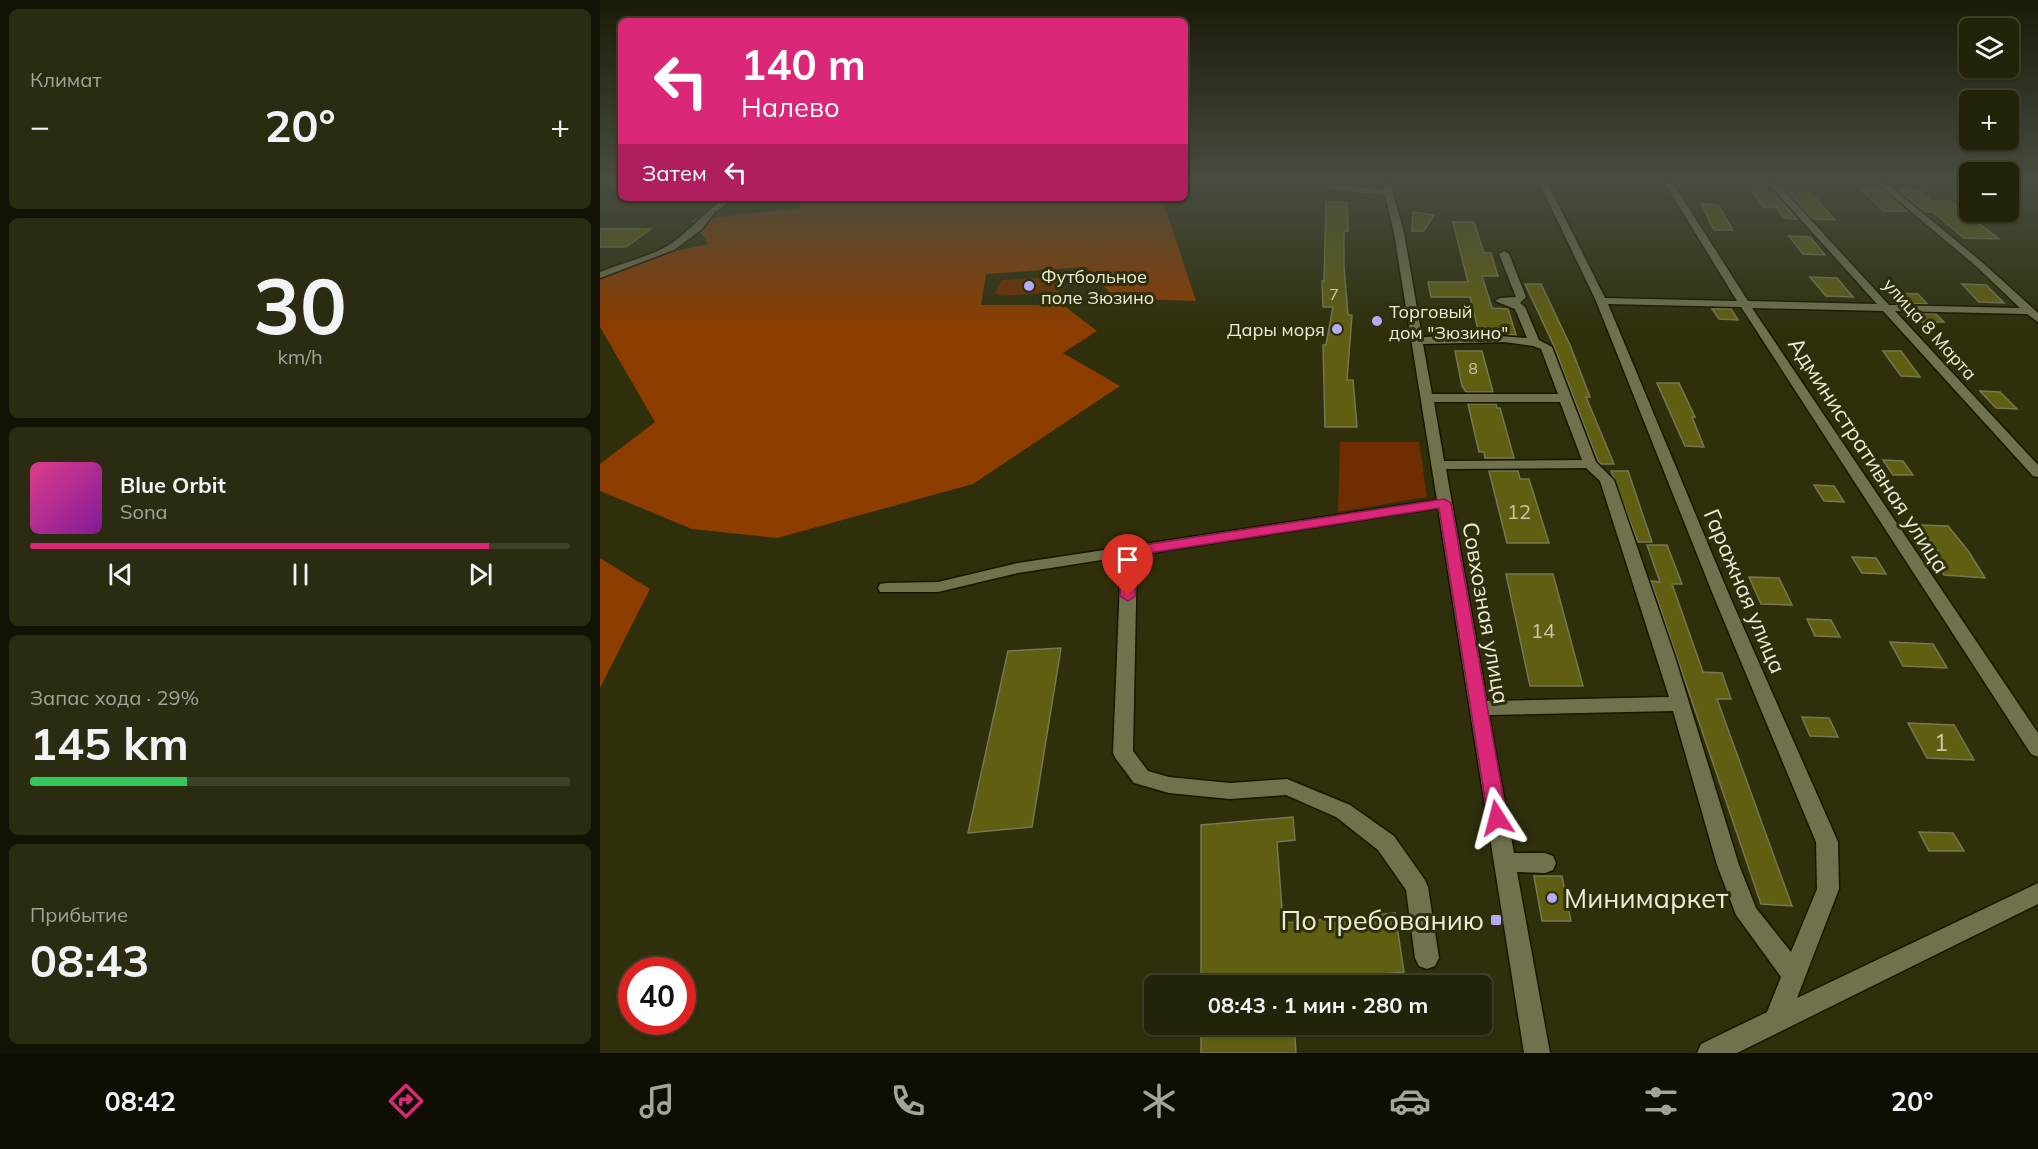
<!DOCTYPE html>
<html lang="ru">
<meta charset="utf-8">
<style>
body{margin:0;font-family:Mulish,sans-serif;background:#2b2b12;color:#f1f3f6;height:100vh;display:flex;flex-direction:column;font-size:22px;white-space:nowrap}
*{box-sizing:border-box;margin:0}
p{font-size:20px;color:#a3a49c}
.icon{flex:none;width:33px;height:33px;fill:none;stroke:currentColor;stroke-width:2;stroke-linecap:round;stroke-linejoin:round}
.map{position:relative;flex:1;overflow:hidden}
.side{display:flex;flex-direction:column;gap:9px;padding:9px;background:#131305;width:600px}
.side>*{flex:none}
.guide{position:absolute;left:18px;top:18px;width:570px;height:183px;border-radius:9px;box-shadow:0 2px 4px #0004,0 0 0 2px #40402a;background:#db2777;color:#fff;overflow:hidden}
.tools{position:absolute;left:1359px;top:18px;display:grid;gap:12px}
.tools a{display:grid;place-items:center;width:60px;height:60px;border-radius:9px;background:#232309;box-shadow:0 2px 4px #0004,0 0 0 2px #40402a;font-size:30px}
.speed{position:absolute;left:18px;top:957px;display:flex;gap:12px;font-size:30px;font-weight:700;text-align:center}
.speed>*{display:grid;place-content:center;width:78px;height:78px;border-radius:50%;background:#232309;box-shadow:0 2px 4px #0004,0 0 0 2px #40402a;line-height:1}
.speed .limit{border:9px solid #d22;background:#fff;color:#111}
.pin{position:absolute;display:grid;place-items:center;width:51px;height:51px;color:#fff;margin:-62px -26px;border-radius:50% 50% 50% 0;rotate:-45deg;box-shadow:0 0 6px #0007}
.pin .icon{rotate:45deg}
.me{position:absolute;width:66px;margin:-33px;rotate:351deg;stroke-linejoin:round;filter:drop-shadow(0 0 4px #0008)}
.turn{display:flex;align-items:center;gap:21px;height:126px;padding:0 24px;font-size:27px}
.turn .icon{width:78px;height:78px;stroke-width:2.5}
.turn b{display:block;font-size:42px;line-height:51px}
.then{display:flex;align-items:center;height:57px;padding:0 24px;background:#0003;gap:12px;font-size:22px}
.big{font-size:45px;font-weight:700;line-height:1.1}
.side .widget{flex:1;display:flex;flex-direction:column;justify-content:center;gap:9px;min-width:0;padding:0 21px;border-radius:9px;background:#2b2b12}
.side .dial{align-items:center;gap:0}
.dial b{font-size:78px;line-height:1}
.song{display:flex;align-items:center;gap:18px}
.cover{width:72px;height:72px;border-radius:9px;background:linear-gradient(135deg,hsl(330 70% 55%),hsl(290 70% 35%))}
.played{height:6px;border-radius:3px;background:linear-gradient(90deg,#db2777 85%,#40402a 85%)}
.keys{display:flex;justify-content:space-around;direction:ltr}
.heat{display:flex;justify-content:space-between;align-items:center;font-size:33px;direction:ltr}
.charge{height:9px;border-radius:4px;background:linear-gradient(90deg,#34c759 29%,#40402a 0)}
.trip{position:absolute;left:544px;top:975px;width:348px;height:60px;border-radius:9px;background:#232309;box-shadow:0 2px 4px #0004,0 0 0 2px #40402a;font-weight:700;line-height:60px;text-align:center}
.dock{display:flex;height:96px;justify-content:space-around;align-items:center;background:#0e0e04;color:#a3a49c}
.dock .icon{width:42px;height:42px}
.dock .selected{color:#db2777}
.dock b{font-size:27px;color:#f1f3f6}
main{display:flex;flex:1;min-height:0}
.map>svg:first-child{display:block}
</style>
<main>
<section class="side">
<div class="widget"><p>Климат</p>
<div class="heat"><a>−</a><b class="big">20°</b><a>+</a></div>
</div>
<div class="widget dial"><b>30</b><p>km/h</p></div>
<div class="widget">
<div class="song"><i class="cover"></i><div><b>Blue Orbit</b><p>Sona</p></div></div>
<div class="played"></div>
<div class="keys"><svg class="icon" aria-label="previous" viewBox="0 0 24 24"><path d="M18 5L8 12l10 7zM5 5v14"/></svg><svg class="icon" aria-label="pause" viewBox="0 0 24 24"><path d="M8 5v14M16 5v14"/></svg><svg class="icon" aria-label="next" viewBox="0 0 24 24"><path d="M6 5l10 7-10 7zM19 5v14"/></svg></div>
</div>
<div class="widget"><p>Запас хода · 29%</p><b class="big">145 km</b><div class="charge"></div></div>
<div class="widget"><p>Прибытие</p><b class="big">08:43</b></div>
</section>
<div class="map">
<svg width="1438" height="1053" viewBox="0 0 1438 1053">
<rect width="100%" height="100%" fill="#2f2f0c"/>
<g fill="#702e00">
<path d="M455 277 462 278 458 292 401 296 395 293 402 280Z"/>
<path d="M740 442H819L827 497 738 512Z"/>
</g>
<g fill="#8d3d00">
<path d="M195 198H562L596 301 515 298 486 267 386 274 381 305H463L497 331 463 353 520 386 373 484 177 538 92 529 0 491V464L55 422 0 327V274L23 262 109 244 91 220 201 208Z"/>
<path d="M0 558 50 589 0 688Z"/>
</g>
<g fill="#5f5e11" stroke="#767753" stroke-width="1.5">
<path d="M1260 188 1281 189 1307 211H1284Z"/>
<path d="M1298 190 1320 191 1331 201H1350L1399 239 1364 238 1333 212H1325Z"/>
<path d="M1153 192H1173L1197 219 1184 218 1176 207H1164Z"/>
<path d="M1189 193H1211L1235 220 1213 219Z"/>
<path d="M726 202H747L748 231H744V266L748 315H752L747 380H753L757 427H725L723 345H726L733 307H723L722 281H724Z"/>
<path d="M1101 204 1118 205 1133 230H1114Z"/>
<path d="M813 212 834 215 824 231H812Z"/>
<path d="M853 222H874L884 253H891L898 276H882L892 308 908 309 916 335 879 333 870 297H831L828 282H868Z"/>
<path d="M0 229H51L26 247H0Z"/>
<path d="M1189 236 1210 237 1225 255 1203 254Z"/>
<path d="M1210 277 1237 278 1253 297 1226 296Z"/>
<path d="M925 284H941L970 345 990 397H986L1014 464H1001L998 461 954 346Z"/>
<path d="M1362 284 1386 285 1404 303 1379 302Z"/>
<path d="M1295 293 1318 294 1327 304 1304 303Z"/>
<path d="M1112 309H1131L1138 320 1119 319Z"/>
<path d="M1314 314H1336L1344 322H1321Z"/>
<path d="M855 351H882L893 392H866L862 386Z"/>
<path d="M1283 351H1301L1320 377 1301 376Z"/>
<path d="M1057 383H1079L1095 417H1092L1104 447 1085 446Z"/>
<path d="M1380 391 1400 392 1417 409 1396 408Z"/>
<path d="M868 404H896L897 408H900L914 458H885L884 452H879Z"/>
<path d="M1283 460 1303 461 1313 475H1293Z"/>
<path d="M889 471H918L920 479H929L949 543H907Z"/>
<path d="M1011 471H1028L1052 542H1038Z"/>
<path d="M1214 485 1234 486 1244 502 1224 501Z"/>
<path d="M1320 525 1348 526 1369 552 1385 578 1344 575 1331 553 1340 554Z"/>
<path d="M1047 545H1067L1082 584H1072L1103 672 1122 673 1131 699H1117L1192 906 1161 904 1051 581 1060 582Z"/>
<path d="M1252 557 1276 558 1286 574 1262 573Z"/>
<path d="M906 574H953L983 686H930Z"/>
<path d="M1149 577 1179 578 1192 605 1161 604Z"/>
<path d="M1207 619 1231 620 1240 637 1215 636Z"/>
<path d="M1290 642 1333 644 1347 668 1303 666Z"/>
<path d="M461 648 432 827 368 833 408 651Z"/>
<path d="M1202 717 1229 718 1238 737 1210 736Z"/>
<path d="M1308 723 1354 725 1374 760 1327 758Z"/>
<path d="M693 817 695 840 677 842 683 923 795 913 804 972 691 983V986H601V825Z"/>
<path d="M1319 832 1353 833 1364 851H1329Z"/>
<path d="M934 876H962L971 921H942Z"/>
<path d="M601 1024H694L696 1053H601Z"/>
</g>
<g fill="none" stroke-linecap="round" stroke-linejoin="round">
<defs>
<g id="minor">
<path d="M708 182 784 190 782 182H790L804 233 822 337 885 335 927 338 915 309 895 301 900 298 916 297 899 254 904 251 909 254 926 297 920 303 925 307 939 340 952 347 996 462 1014 480 1075 657 1139 865 1156 908 1191 952 1217 889 1216 842 1114 597 996 301 939 182H947L1005 298 1137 301 1064 182H1072L1148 301 1277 304 1167 182H1176L1289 305 1420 308 1377 267 1276 182H1285L1383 263 1438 313V322L1427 314 1295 311 1438 465V477L1433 476 1283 311 1152 308 1438 733V757L1431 754 1141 307 1008 304 1130 597 1238 842 1239 889 1197 998 1438 883V904L1137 1053H1097L1101 1044 1167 1012 1181 977 1136 915 1117 865 1073 711 889 715 914 853H945L953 856 956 863 953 870 945 873 917 872 950 1053H924L838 508 537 555 533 751 548 771 569 777 630 783 687 779 750 805 794 836 825 880 828 887 839 958 835 966 827 969 819 966 815 958 806 890 778 850 736 817 686 795 630 799 569 793 534 783 516 759 513 753 521 557 418 573 338 592H280L278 588 280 584 286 583 338 582 418 563 837 500 794 233 785 195 739 191ZM904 342 933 346 941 349 958 394H832L823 344ZM834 402H960L982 460 844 461ZM986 468 1000 481 1069 697 887 701 846 469Z"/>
<path d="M126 198H136L115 212 102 229 74 250 0 278V272C22 263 49 257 69 245 91 231 104 211 126 198Z"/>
</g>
</defs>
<use href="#minor" stroke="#171700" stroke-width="3"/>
<use href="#minor" fill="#71714e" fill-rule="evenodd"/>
</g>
<linearGradient id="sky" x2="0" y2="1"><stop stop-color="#1a1a07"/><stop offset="0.55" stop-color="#474d40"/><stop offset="1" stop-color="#474d40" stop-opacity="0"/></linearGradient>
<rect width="1438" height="330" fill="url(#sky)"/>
<path fill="#db2777" stroke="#8e194d" stroke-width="1.5" d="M844 499 851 503 907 818 904 824 897 826 891 824 888 818 839 508 536 555 535 596 528 601 520 596 522 551 524 548Z"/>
<g fill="#b5acf8" stroke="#2f2f0c" stroke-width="2">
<circle cx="429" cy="286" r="6"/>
<circle cx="777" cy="321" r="6"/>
<circle cx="737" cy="329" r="6"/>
<circle cx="952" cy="898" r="6"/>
<rect x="890" y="914" width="12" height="12" rx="3"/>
</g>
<g text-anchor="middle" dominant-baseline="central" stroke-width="6" stroke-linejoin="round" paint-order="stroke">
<g font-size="16" fill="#c8c8a7">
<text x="734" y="294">7</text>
<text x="873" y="368">8</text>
</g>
<g font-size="18" fill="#ebecd9" stroke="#2f2f0c" text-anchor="start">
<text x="441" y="276">Футбольное<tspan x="441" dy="21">поле Зюзино</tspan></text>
<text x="789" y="311">Торговый<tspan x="789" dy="21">дом "Зюзино"</tspan></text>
<text x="725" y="329" text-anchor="end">Дары моря</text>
</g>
<g font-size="18" fill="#ebecd9" stroke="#2f2f0c">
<text transform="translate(1330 329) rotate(48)">улица 8 Марта</text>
</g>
<g font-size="20" fill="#c8c8a7">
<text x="919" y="511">12</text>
<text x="943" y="630">14</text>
</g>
<g font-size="22" fill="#ebecd9" stroke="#2f2f0c">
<text transform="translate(1269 455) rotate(57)">Административная улица</text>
<text transform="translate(1145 591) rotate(67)">Гаражная улица</text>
<text transform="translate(886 613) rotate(80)">Совхозная улица</text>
</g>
<g font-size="24" fill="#c8c8a7">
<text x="1341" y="742">1</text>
</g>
<g font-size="27" fill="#ebecd9" stroke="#2f2f0c" text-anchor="start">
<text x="964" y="898">Минимаркет</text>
<text x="884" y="920" text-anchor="end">По требованию</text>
</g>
</g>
</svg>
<div class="tools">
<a><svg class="icon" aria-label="layers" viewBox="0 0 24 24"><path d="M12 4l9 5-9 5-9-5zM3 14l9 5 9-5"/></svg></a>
<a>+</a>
<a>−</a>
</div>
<div class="speed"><div class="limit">40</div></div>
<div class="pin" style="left:528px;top:596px;background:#d93025"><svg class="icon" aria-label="arrive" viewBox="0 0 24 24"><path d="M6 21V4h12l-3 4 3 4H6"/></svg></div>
<svg class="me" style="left:897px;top:818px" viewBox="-20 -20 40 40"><path d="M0-17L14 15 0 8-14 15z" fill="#db2777" stroke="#fff" stroke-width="4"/></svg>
<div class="trip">08:43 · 1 мин · 280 m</div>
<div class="guide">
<div class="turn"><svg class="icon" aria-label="left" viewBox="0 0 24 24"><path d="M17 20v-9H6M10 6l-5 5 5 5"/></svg><div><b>140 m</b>Налево</div></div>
<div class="then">Затем<svg class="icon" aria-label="left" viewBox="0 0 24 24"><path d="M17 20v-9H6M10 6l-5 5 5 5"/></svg></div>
</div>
</div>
</main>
<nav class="dock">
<b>08:42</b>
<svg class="icon selected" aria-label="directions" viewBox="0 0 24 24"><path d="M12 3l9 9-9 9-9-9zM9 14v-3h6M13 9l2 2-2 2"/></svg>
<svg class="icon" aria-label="music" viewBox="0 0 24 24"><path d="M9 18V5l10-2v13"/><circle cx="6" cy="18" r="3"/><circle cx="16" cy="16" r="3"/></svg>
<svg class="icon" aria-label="phone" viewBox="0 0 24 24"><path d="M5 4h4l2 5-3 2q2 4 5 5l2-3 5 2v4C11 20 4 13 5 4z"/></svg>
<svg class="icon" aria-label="climate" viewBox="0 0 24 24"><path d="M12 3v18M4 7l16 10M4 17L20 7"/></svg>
<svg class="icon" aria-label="car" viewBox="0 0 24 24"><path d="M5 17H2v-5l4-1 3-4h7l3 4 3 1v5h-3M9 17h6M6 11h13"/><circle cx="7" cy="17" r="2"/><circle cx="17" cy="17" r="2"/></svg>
<svg class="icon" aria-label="filters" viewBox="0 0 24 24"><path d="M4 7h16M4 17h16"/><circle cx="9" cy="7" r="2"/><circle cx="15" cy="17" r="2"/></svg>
<b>20°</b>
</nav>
